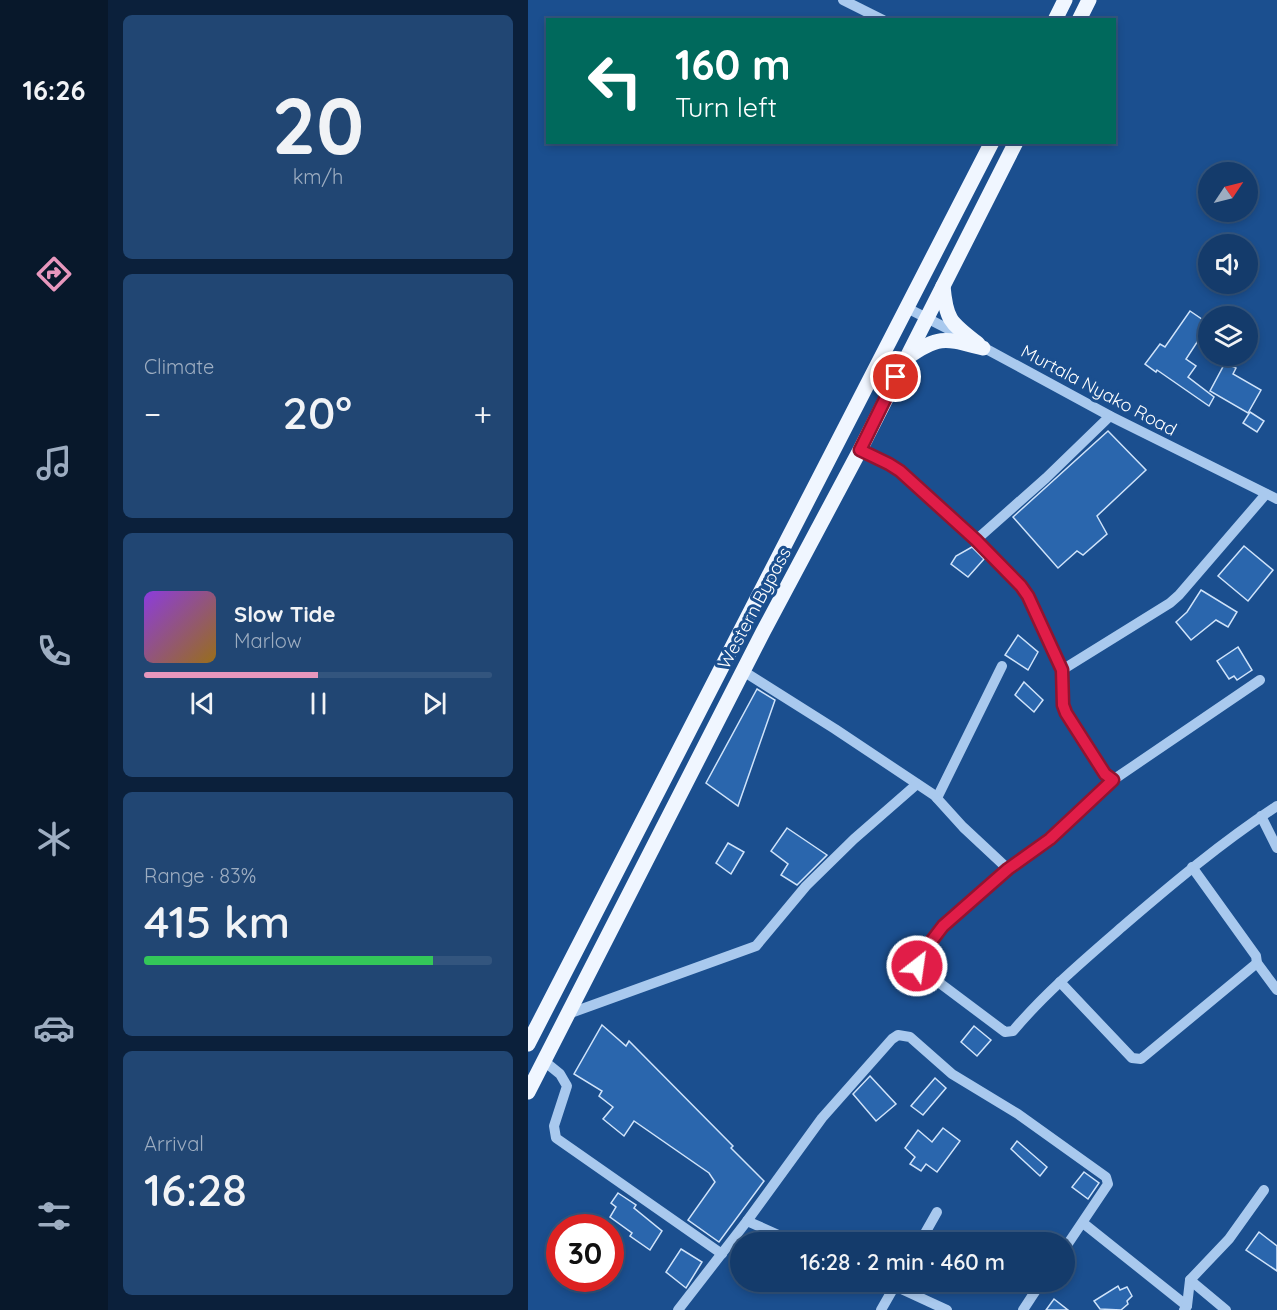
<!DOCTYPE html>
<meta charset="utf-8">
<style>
body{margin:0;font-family:Quicksand,sans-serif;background:#214673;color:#f1f3f6;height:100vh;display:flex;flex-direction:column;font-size:22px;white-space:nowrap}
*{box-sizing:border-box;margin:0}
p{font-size:20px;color:#9dadc1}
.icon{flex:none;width:33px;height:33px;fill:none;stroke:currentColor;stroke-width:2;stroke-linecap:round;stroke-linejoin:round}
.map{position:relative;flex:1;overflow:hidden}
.details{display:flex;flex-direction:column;gap:15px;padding:15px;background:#0b203b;width:420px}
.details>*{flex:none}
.banner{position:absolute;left:18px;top:18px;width:570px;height:126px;border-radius:0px;box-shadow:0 3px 9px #0003,0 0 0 2px #33557e;background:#00695c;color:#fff;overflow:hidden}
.needle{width:39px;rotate:55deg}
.controls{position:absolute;left:670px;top:162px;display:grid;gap:12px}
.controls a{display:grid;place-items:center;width:60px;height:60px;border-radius:50%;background:#143b6b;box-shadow:0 3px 9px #0003,0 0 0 2px #33557e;font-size:30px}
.speed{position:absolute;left:18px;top:1214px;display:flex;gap:12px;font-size:30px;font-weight:700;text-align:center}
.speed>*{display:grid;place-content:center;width:78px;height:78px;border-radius:50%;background:#143b6b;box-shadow:0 3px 9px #0003,0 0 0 2px #33557e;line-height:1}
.speed .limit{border:9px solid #d22;background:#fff;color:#111}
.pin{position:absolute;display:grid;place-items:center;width:51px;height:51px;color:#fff;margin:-26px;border:3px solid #fff;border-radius:50%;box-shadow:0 2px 6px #0007}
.me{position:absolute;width:66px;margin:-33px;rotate:30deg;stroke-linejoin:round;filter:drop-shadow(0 0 4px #0008)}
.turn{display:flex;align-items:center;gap:21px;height:126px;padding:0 30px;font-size:27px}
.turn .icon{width:78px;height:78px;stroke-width:2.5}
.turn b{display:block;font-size:42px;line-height:51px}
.big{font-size:45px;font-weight:600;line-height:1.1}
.details .widget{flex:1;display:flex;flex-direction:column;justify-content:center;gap:9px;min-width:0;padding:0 21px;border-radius:9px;background:#214673}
.details .dial{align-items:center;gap:0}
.dial b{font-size:78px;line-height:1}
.song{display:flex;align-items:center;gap:18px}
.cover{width:72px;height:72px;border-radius:9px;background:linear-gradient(135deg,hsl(270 70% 55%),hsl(40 70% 35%))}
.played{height:6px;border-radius:3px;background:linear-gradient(90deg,#e797bd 50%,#33557e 50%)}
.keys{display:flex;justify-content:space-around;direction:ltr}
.heat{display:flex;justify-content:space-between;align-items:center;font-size:33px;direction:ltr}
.charge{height:9px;border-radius:4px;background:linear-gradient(90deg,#34c759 83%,#33557e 0)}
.trip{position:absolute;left:202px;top:1232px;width:345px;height:60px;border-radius:30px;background:#143b6b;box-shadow:0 3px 9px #0003,0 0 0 2px #33557e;font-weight:600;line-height:60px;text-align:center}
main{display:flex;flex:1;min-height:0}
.menu{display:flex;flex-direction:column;width:108px;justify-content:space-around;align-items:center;background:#08182b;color:#9dadc1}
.menu .icon{width:42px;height:42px}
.menu .current{color:#e797bd}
.menu b{font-size:27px;color:#f1f3f6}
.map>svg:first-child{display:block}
</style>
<main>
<nav class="menu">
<b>16:26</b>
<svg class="icon current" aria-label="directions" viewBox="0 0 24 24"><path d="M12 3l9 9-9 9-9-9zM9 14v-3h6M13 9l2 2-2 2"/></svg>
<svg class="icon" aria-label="music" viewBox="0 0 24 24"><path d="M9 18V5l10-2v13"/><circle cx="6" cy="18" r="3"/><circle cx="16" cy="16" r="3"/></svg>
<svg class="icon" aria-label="phone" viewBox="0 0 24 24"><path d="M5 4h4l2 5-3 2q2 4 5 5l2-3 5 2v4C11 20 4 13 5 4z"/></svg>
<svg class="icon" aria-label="climate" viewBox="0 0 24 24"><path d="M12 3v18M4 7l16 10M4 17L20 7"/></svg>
<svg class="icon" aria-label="car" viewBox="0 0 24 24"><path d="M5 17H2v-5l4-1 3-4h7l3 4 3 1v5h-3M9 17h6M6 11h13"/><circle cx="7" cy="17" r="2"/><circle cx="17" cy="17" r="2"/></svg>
<svg class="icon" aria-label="filters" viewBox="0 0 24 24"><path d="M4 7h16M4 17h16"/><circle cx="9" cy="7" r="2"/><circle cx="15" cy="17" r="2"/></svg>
</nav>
<section class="details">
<div class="widget dial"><b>20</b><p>km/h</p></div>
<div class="widget"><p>Climate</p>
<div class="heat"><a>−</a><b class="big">20°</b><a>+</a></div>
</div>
<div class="widget">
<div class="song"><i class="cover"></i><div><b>Slow Tide</b><p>Marlow</p></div></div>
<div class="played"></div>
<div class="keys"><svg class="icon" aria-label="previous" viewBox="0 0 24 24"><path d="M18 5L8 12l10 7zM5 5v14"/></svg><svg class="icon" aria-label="pause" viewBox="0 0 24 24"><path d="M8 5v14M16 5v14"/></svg><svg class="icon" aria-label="next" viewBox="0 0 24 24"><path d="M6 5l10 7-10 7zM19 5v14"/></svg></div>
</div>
<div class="widget"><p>Range · 83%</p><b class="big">415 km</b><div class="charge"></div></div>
<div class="widget"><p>Arrival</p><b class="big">16:28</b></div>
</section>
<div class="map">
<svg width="749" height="1310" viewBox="0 0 749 1310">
<rect width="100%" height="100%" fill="#1b4f8f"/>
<g fill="#2a66ad" stroke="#cfe3fa" stroke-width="1.5">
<path d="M662 311 681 324 658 359 668 366 660 377 686 397 681 406 629 370 628 372 617 364 632 344 637 347Z"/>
<path d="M697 363 708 368 705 374 733 390 720 413 682 391Z"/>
<path d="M722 412 736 421 729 432 715 423Z"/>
<path d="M580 431 618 470 569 516 579 534 555 555 549 551 530 568 485 517Z"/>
<path d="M716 546 745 570 720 601 690 576Z"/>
<path d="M444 547 456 559 440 577 423 564 428 556Z"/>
<path d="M673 590 709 612 700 627 688 620 663 640 648 622 659 612Z"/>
<path d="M490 635 510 652 500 670 477 655Z"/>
<path d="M710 647 724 670 709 680 706 676 701 679 689 661Z"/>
<path d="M496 682 515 700 506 712 487 695Z"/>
<path d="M229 689 247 700 210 806 178 783Z"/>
<path d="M259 828 299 855 269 885 253 875 260 864 243 851Z"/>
<path d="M200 843 216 852 203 874 188 863Z"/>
<path d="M74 1025 98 1046 101 1041 205 1146 203 1148 236 1181 191 1242 160 1220 187 1182 181 1173 106 1121 96 1136 75 1119 85 1107 71 1096 74 1091 46 1074Z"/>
<path d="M446 1026 463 1040 449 1056 433 1042Z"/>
<path d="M342 1076 368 1104 348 1121 325 1094Z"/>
<path d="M407 1078 418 1088 395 1115 383 1106Z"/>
<path d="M415 1128 432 1141 409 1172 398 1164 393 1171 382 1164 387 1157 377 1148 390 1130 404 1142Z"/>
<path d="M489 1141 519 1167 512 1176 483 1149Z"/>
<path d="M556 1172 571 1183 560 1199 544 1187Z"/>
<path d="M90 1193 108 1205 106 1208 134 1231 122 1250 102 1236 104 1233 82 1217 88 1207 83 1203Z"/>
<path d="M731 1232 749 1246V1271L718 1250Z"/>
<path d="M153 1249 174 1262 158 1288 138 1272Z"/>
<path d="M590 1286 592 1290 599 1287 604 1296 599 1301 600 1304 593 1310 572 1309 566 1301Z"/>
<path d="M526 1299 540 1310H518Z"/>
</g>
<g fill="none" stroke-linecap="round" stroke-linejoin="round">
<g stroke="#a9c9ee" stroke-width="10">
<path d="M315 0 355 20"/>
<path d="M379 308 432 335"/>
<path d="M451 345 582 416 749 499"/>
<path d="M332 450 361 464 372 471 448 540 493 586 500 596 534 670 535 705 538 713 577 774 585 780"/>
<path d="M448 540 518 478 582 416"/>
<path d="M534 670 642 603 651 595 738 494"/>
<path d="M215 671 307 729 406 795 435 827 480 869"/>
<path d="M732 680 585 780 522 839 480 869 415 926 389 961V966L477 1032 485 1031C517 993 556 960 594 927 644 884 694 842 749 806"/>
<path d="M409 798 474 666"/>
<path d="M733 816 749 848"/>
<path d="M664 867 728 956 729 963 749 990"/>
<path d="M532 982 604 1058 613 1059 729 963"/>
<path d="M40 1014 228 946 278 886 326 839 389 784"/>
<path d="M16 1061 32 1074 39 1086 26 1126 28 1138 194 1254"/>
<path d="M219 1221 266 1242"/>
<path d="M555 1223 659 1306"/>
<path d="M392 1242 409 1212"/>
<path d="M662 1280 698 1310"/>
<path d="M356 1281 419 1310"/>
<path d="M150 1310 219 1221 294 1118 364 1039 370 1035 382 1037 424 1074 490 1114 578 1177 580 1184 537 1248"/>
<path d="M353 1310 369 1282"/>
<path d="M495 1310 514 1281"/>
<path d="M656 1310 659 1306 662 1280 701 1239 736 1190"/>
</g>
<g stroke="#f0f6ff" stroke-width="15">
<path d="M527 20 537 0"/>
<path d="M551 20 561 0"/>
<path d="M415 286C418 321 423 323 450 344"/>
<path d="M380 357C412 334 419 339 455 348"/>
<path d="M0 1044 464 142"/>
<path d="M0 1092 235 632 332 450 488 142"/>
</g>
</g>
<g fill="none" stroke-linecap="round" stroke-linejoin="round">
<defs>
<path id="route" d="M368 377 332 450 361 464 372 471 448 540 493 586 500 596 534 670 535 705 538 713 577 774 585 780 522 839 480 869 415 926 389 960V966"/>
</defs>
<use href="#route" stroke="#92132f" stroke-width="15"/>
<use href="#route" stroke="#e11d48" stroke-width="10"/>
</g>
<g text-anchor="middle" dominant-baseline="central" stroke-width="6" stroke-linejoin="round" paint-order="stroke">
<g font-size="18" fill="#fff" stroke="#1b4f8f">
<text transform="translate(571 390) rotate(28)">Murtala Nyako Road</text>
<text transform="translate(226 608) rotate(-62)">Western Bypass</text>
</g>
</g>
</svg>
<div class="controls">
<a><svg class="needle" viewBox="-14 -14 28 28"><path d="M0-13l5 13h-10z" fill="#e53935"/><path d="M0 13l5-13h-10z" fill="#9dadc1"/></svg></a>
<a><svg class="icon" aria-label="sound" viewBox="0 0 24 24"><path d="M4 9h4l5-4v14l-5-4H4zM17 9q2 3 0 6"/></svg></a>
<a><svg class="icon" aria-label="layers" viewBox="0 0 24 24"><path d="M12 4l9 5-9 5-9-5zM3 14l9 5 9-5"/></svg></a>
</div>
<div class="speed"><div class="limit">30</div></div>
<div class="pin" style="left:368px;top:377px;background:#d93025"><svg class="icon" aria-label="arrive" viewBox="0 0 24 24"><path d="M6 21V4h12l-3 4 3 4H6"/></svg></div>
<svg class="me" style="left:389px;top:966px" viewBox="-20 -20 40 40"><circle r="17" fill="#e11d48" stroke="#fff" stroke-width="3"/><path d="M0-11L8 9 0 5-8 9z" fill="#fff"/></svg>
<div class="trip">16:28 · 2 min · 460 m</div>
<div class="banner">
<div class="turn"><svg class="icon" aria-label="left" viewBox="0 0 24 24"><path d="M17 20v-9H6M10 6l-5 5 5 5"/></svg><div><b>160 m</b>Turn left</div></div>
</div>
</div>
</main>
